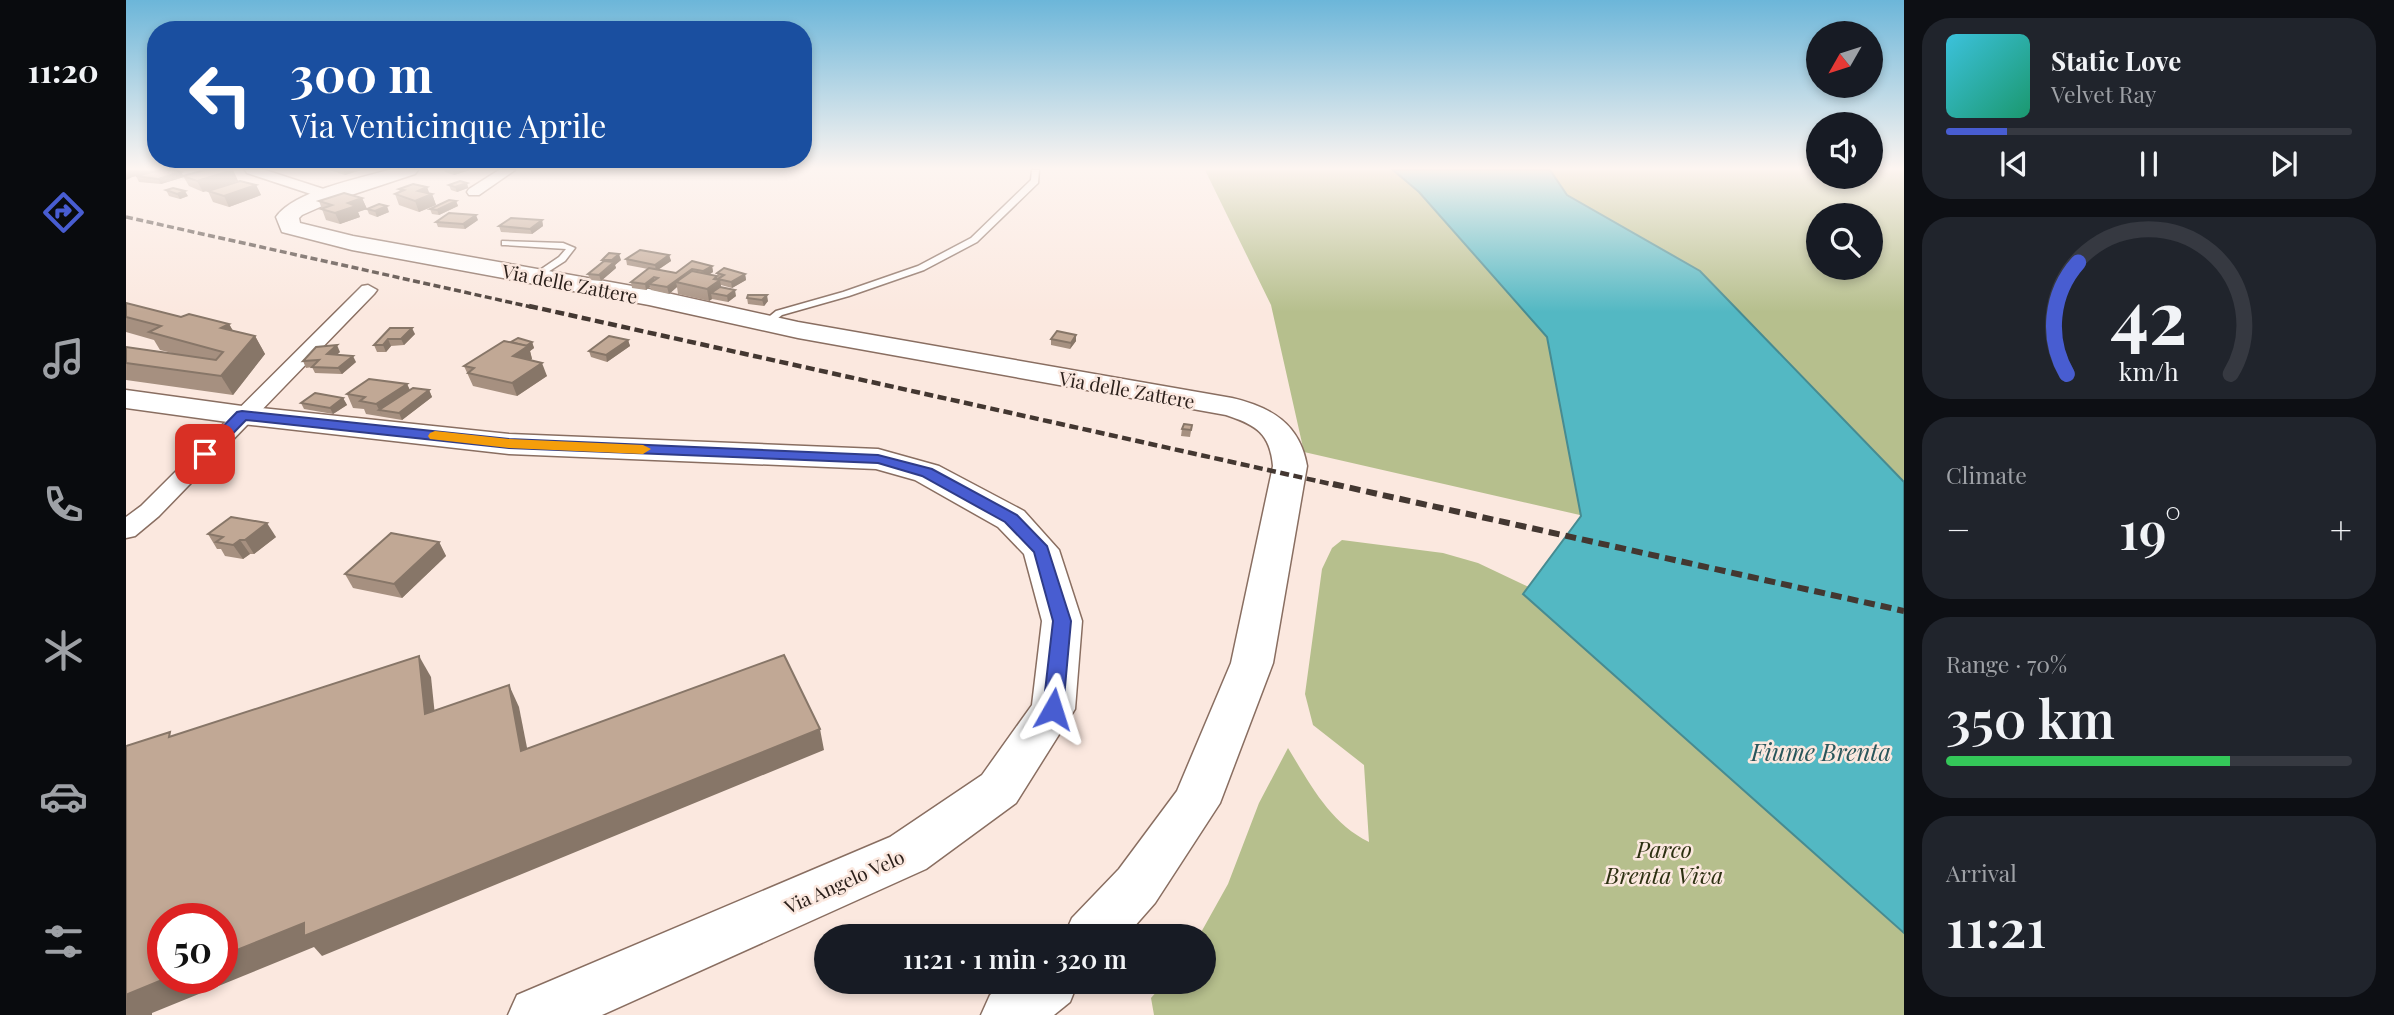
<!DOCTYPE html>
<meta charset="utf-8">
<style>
body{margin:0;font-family:"Playfair Display",serif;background:#20242c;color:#f1f3f6;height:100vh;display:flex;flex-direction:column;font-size:26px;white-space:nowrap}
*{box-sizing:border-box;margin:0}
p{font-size:23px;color:#9ea1a6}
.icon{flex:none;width:38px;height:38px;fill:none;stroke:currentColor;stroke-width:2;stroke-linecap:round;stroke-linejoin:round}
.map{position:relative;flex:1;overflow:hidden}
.side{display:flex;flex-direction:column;gap:18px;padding:18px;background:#0d0f14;width:490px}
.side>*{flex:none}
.guide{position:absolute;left:21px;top:21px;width:665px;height:147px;border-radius:28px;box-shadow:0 4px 10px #0003;background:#1a4fa0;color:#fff;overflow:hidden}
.needle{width:46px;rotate:231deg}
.fabs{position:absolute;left:1680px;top:21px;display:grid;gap:14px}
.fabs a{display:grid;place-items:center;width:77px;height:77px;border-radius:50%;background:#171b24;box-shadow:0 4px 10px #0003;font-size:35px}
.speed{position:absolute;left:21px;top:903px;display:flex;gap:14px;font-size:35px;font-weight:700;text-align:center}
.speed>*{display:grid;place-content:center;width:91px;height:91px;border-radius:50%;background:#171b24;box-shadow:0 4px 10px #0003;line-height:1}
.speed .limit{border:10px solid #d22;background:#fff;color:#111}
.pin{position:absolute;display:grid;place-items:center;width:60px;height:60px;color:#fff;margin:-30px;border-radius:14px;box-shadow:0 4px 10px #0006}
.me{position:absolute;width:77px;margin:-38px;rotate:6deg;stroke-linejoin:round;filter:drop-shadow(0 0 5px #0008)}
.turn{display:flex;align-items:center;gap:24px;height:147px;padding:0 28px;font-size:32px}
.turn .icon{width:91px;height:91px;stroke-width:2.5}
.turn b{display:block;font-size:49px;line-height:60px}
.big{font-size:52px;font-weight:600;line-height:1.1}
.side .card{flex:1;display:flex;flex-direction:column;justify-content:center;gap:10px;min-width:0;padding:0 24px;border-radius:28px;background:#20242c}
.side .dial{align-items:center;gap:0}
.dial svg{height:182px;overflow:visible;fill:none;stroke:#363941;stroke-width:7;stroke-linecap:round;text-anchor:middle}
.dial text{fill:#f1f3f6;stroke:none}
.song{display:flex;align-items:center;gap:21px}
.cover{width:84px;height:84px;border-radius:10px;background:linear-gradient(135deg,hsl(190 70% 55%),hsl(160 70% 35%))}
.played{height:7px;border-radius:4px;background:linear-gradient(90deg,#485dd1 15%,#363941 15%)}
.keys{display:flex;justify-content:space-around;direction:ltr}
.heat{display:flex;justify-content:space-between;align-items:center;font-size:38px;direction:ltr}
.charge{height:10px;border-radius:5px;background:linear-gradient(90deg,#34c759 70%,#363941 0)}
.trip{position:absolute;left:688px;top:924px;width:402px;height:70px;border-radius:35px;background:#171b24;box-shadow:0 4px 10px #0003;font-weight:600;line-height:70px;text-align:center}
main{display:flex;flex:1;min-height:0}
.menu{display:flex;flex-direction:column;width:126px;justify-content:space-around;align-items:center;background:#090b0e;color:#9ea1a6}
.menu .icon{width:49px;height:49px}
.menu .current{color:#485dd1}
.menu b{font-size:32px;color:#f1f3f6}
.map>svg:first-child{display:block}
</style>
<main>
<nav class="menu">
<b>11:20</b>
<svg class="icon current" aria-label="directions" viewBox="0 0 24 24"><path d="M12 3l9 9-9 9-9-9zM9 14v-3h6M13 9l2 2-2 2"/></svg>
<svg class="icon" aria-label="music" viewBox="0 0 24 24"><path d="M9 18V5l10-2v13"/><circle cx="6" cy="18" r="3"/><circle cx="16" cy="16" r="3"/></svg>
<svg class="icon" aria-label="phone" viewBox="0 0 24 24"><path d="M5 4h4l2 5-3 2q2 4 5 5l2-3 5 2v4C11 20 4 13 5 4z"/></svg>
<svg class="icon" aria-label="climate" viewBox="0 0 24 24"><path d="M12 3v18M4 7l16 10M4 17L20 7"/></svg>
<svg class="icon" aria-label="car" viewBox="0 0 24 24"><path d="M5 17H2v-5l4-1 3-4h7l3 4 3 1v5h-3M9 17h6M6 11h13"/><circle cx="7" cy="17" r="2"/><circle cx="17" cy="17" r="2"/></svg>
<svg class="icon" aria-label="filters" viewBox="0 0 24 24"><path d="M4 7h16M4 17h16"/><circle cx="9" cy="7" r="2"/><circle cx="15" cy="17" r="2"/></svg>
</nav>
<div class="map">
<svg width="1778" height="1015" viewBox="0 0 1778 1015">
<rect width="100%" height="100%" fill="#fbe8df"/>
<g fill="#b6bf8d" fill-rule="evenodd">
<path d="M1079 170H1692V177H1745V170H1778V589L1178 452 1145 305ZM1692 215H1745V268H1692Z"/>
<path d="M1216 540 1317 553 1352 563 1413 592 1778 695V1015H1028L1025 998 1039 982H1078V936H1073L1102 884 1133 803 1162 748C1184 784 1204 823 1243 842L1238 765 1187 725 1179 694 1196 569 1206 548Z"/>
</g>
<path fill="#53b8c3" stroke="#478b91" stroke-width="2" d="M1267 170H1424L1441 195 1574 271 1778 482V933L1397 594 1455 516 1421 337 1293 192Z"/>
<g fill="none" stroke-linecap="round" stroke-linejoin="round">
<defs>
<g id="lane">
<path d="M906 170H913L912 183 851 242 798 270 723 296 656 315 642 326H636L634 324 650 311 717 292 792 266 845 238 905 180Z"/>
<path d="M376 241 437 243 449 248 439 261 411 279 407 276 408 274 433 257 440 249 379 245H376Z"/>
</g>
<g id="street">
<path d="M119 170H139L207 192 209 195 207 198H197L121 173Z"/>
<path d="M373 170H389L353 195H343L341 192 343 189Z"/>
<path d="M242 285 251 290 248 294 33 516 9 536 0 538V517L15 506 236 286Z"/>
</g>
<g id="secondary">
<path d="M262 170H292L289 174 210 200 176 215 173 218 174 223 227 236 523 289 672 322 1106 398C1145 407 1174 424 1181 466L1147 663 1094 803 1029 903 1000 936H938L946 918 993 869 1051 791 1105 663 1147 466C1144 433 1130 425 1100 415L672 338 523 305 226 250 156 232 150 217C168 191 232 179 262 170Z"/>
<path d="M0 390 116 406 383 434 752 449 813 466 898 511 933 550 956 621 949 709 890 803 800 869 476 1015H382L391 995 764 837 856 775 906 705 916 621 898 554 872 527 789 480 750 469 383 454 116 424 0 408Z"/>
<path d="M880 982H952L944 1002 928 1015H855L864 995Z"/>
</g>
</defs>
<use href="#lane" stroke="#896e61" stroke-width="3"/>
<use href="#street" stroke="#896e61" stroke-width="3"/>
<use href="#secondary" stroke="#896e61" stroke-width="3"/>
<use href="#lane" fill="#fff" fill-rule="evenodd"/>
<use href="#street" fill="#fff" fill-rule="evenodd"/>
<use href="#secondary" fill="#fff" fill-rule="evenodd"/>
<path stroke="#433731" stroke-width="3.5" stroke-dasharray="7 3.5" stroke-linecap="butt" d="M0 217 410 308"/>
<path stroke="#433731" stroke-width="4.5" stroke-dasharray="9 4.5" stroke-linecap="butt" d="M403 306 1214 486"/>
<path stroke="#433731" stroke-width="6" stroke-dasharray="11 6" stroke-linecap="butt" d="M1207 484 1778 611"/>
</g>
<g fill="#a69080">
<path d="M0 170H48L55 172 58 177 35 184 13 182 10 176 22 173 6 177 0 180Z"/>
<path d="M107 170 112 181 77 192 63 186 57 176Z"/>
<path d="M203 170H235L219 175Z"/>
<path d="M318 170H344L328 175 319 172Z"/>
<path d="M341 183 342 188 331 192 325 190 323 185Z"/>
<path d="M130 185 135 195 103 207 87 202 82 191Z"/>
<path d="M301 187 303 194H306L310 205 293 212 273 205 269 194 274 192 273 189Z"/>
<path d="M40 190 62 196 54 199 43 196Z"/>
<path d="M236 198 241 209 263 212 251 217 243 214 241 209 232 212 234 217 214 224 200 220 193 201Z"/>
<path d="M330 201 332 206 313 215 306 214 304 209Z"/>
<path d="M352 220 339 229 312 227 310 222Z"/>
<path d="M416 220 417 226 406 234 375 232 373 226Z"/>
<path d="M543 255 545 261 532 270 550 273 586 266 587 272 583 275 591 276 592 278 591 273 619 274 620 280 606 288 595 285V287L610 296 602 302 586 299 583 301 552 294 551 287 543 294 525 290 524 287 520 290 506 288 505 282 522 269 501 265 500 259Z"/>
<path d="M476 260H495L489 265 490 268 475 281 464 280 462 274 477 262Z"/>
<path d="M621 298 642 301 638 306 622 304Z"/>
<path d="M0 303 55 317 103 324 107 331 129 336 139 354 107 395 0 380V347L46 353 34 350 28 340 0 332Z"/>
<path d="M264 328 289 334 278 345 265 346 260 352H251L248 345Z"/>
<path d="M925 339 950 341 944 349 925 345Z"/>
<path d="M502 340 504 346 481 362 465 357 463 351Z"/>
<path d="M385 342H406L408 348 404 351 406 359 404 360 421 376 391 396 347 386 338 366Z"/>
<path d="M214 352 210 355 230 362 216 374 189 373 186 367 180 368 177 361Z"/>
<path d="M281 384 284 390H303L306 397 276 420 240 414 238 409 227 408 221 394Z"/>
<path d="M217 398 221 405 207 414 178 409 175 403Z"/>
<path d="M1066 425 1064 437 1055 436 1056 429Z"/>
<path d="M82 534 150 537 128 554H124L117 559 99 556 95 549H91Z"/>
<path d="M313 542 320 556 276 598 227 588 219 574Z"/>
</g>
<g fill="#877668">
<path d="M2 170H35L6 177 0 180V173L3 172Z"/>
<path d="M107 170 112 181 77 192 71 181Z"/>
<path d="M217 170H235L219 175Z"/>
<path d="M326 170H344L328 175Z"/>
<path d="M55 172 58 177 35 184 32 179Z"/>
<path d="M341 183 342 188 331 192 329 187Z"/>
<path d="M130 185 135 195 103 207 98 196Z"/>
<path d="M301 187 304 195 306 194 310 205 293 212 289 201 292 191Z"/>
<path d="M59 191 62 196 54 199 51 194Z"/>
<path d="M236 198 241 209 232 212 234 217 214 224 209 213 222 203Z"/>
<path d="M330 201 332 206 313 215 311 210Z"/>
<path d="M261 206 263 212 251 217 249 211Z"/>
<path d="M350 215 352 220 339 229 337 224Z"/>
<path d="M416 220 417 226 406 234 404 229Z"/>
<path d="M493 254 495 260 489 265 490 268 475 281 473 275 487 263 486 260Z"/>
<path d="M543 255 545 261 530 271 529 265Z"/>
<path d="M586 266 587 272 578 277 577 271Z"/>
<path d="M566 269 567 275 550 282 551 287 543 294 541 287Z"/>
<path d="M619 274 620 280 606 288 605 282Z"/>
<path d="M591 276 592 281 594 280 596 292 585 293 586 299 583 301 581 289 588 279Z"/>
<path d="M528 277 529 283 523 284 524 287 520 290 519 284Z"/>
<path d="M609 290 610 296 602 302 601 296Z"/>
<path d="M641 295 642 301 638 306 636 300Z"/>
<path d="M103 324 114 343 95 328Z"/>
<path d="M286 328 289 334 278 345 275 339Z"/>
<path d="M950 335V341L944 349 945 343Z"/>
<path d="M129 336 139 354 107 395 95 376Z"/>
<path d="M262 339 265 346 260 352 257 345Z"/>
<path d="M502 340 504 346 481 362 480 355Z"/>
<path d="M406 342 408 348 404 351 406 359 392 369 387 356 393 350Z"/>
<path d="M211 345 214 352 204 361 201 354Z"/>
<path d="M227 356 230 362 216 374 212 368Z"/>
<path d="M416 363 421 376 391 396 386 383Z"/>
<path d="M281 384 287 397 253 410 257 417 250 404Z"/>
<path d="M303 390 306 397 276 420 273 413Z"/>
<path d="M217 398 221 405 207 414 204 408Z"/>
<path d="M141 523 150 537 128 554 119 540Z"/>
<path d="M114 540 124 554 117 559 107 545Z"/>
<path d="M313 542 320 556 276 598 268 584Z"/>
<path d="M293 656 305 677 311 735 299 714Z"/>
<path d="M383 685 393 707 406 773 395 751Z"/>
<path d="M694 729 698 750 196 956 188 947 26 1013V1015H0V1005L2 994 41 978H96V956L178 923Z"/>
</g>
<g fill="#c1a895" stroke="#877668" stroke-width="2">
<path d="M35 170H48L55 172 32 179 10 176Z"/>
<path d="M79 170H107L71 181 57 176Z"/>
<path d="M114 181 130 185 98 196 82 191Z"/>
<path d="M334 181 341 183 329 187 323 185Z"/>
<path d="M287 184 301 187 292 191 306 194 289 201 269 194 278 190 273 189Z"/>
<path d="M47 188 59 191 51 194 40 190Z"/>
<path d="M218 193 236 198 222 203 230 206 209 213 195 209 206 205 193 201Z"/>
<path d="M323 200 330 201 311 210 304 209Z"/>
<path d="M253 204 261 206 249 211 241 209Z"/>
<path d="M323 213 350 215 337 224 310 222Z"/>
<path d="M385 218 416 220 404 229 373 226Z"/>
<path d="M514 250 543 255 529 265 500 259Z"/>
<path d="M483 253 493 254 486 260H476Z"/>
<path d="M478 261 488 262 473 275 462 274Z"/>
<path d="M566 261 586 266 577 271 566 269 541 287 523 284 532 278 528 277 519 284 505 282 523 268 550 273Z"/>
<path d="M598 268 619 274 605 282 592 279 598 275 591 273Z"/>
<path d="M566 271 591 276 588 279 594 280 581 289 550 282Z"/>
<path d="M594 287 609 290 601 296 585 293Z"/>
<path d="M622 295H641L636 300 621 298Z"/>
<path d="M0 303 55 317 63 314 103 324 95 328 129 336 95 376 0 363V347L90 360 97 352 23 332 35 326 0 317Z"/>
<path d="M264 328H286L275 339H262L257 345H248Z"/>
<path d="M931 331 950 335 945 343 925 339Z"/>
<path d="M483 336 502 340 480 355 463 351Z"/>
<path d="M392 338 406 342 400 346 385 342Z"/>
<path d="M378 341 402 346 387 356 416 363 386 383 342 373 348 368 338 366Z"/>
<path d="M211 345 201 354 227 356 212 368 186 367 193 360 177 361 190 347Z"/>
<path d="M243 379 281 384 250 404 234 401 239 397 221 394Z"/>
<path d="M287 388 303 390 273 413 253 410Z"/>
<path d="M189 393 217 398 204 408 175 403Z"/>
<path d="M1058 424 1066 425 1065 430 1056 429Z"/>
<path d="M105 517 141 523 119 540H114L107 545 90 542 97 537 82 534Z"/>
<path d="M265 533 313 542 268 584 219 574Z"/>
<path d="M658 655 694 729 178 936V923L96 956V919H37V978H41L2 994 0 1005V746L44 732 43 737 293 656 299 714 383 685 395 751Z"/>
</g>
<linearGradient id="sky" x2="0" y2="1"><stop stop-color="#6cb6d9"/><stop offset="0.54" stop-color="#fdf5f1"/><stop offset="1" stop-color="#fdf5f1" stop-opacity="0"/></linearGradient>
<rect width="1778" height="312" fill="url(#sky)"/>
<path fill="#485dd1" stroke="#2f3c88" stroke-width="2" d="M116 411 383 439 752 455 806 469 891 515 921 546 945 621 937 709 934 714 927 717 920 714 917 709 927 621 908 552 879 522 796 476 752 463 383 448 120 420 84 457H74L72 454 74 450 111 412Z"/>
<path fill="#f59e0b" d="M309 431 383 439 517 445 525 449 517 454 383 448 304 439 302 436 304 433Z"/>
<g text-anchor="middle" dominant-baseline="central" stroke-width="5" stroke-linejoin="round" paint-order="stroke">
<g font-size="19" fill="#2c211c" stroke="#fbe8df">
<text transform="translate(444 283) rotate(11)">Via delle Zattere</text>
<text transform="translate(1001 389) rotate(10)">Via delle Zattere</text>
<text transform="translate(718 881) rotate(-24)">Via Angelo Velo</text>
</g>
<g font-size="23" font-style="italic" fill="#2c3011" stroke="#fbe8df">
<text x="1538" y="848">Parco<tspan x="1538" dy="26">Brenta Viva</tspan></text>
</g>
<g font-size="24" font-style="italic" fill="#29565b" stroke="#fbe8df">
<text x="1695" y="751">Fiume Brenta</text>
</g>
</g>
</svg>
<div class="fabs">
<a><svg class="needle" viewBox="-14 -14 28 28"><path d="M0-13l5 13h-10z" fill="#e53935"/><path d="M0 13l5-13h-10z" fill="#9ea1a6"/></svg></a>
<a><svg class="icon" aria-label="sound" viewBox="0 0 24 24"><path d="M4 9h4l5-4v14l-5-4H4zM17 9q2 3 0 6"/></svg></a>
<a><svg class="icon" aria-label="search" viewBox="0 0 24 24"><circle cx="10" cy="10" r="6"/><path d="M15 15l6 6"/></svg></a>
</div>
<div class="speed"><div class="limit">50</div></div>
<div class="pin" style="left:79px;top:454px;background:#d93025"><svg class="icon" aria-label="arrive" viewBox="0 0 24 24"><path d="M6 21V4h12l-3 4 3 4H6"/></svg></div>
<svg class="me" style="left:927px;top:709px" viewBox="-20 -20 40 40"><path d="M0-17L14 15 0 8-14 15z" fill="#485dd1" stroke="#fff" stroke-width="4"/></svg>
<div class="trip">11:21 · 1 min · 320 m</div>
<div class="guide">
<div class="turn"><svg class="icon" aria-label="left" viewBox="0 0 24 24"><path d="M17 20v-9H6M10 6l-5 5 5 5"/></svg><div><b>300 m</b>Via Venticinque Aprile</div></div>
</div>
</div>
<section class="side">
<div class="card">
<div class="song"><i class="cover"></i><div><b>Static Love</b><p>Velvet Ray</p></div></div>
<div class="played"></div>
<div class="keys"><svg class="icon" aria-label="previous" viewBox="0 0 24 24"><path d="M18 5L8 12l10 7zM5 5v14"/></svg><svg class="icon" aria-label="pause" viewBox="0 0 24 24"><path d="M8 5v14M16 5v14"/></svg><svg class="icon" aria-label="next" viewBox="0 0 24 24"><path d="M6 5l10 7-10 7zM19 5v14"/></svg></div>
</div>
<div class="card dial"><svg viewBox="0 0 100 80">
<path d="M14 69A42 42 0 1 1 86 69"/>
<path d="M14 69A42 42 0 0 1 19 20" stroke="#485dd1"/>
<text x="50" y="56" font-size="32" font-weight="700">42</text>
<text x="50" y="72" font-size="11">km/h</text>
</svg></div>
<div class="card"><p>Climate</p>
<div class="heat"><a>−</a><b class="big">19°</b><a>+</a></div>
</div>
<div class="card"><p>Range · 70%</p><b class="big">350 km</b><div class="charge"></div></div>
<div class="card"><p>Arrival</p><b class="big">11:21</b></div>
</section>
</main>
